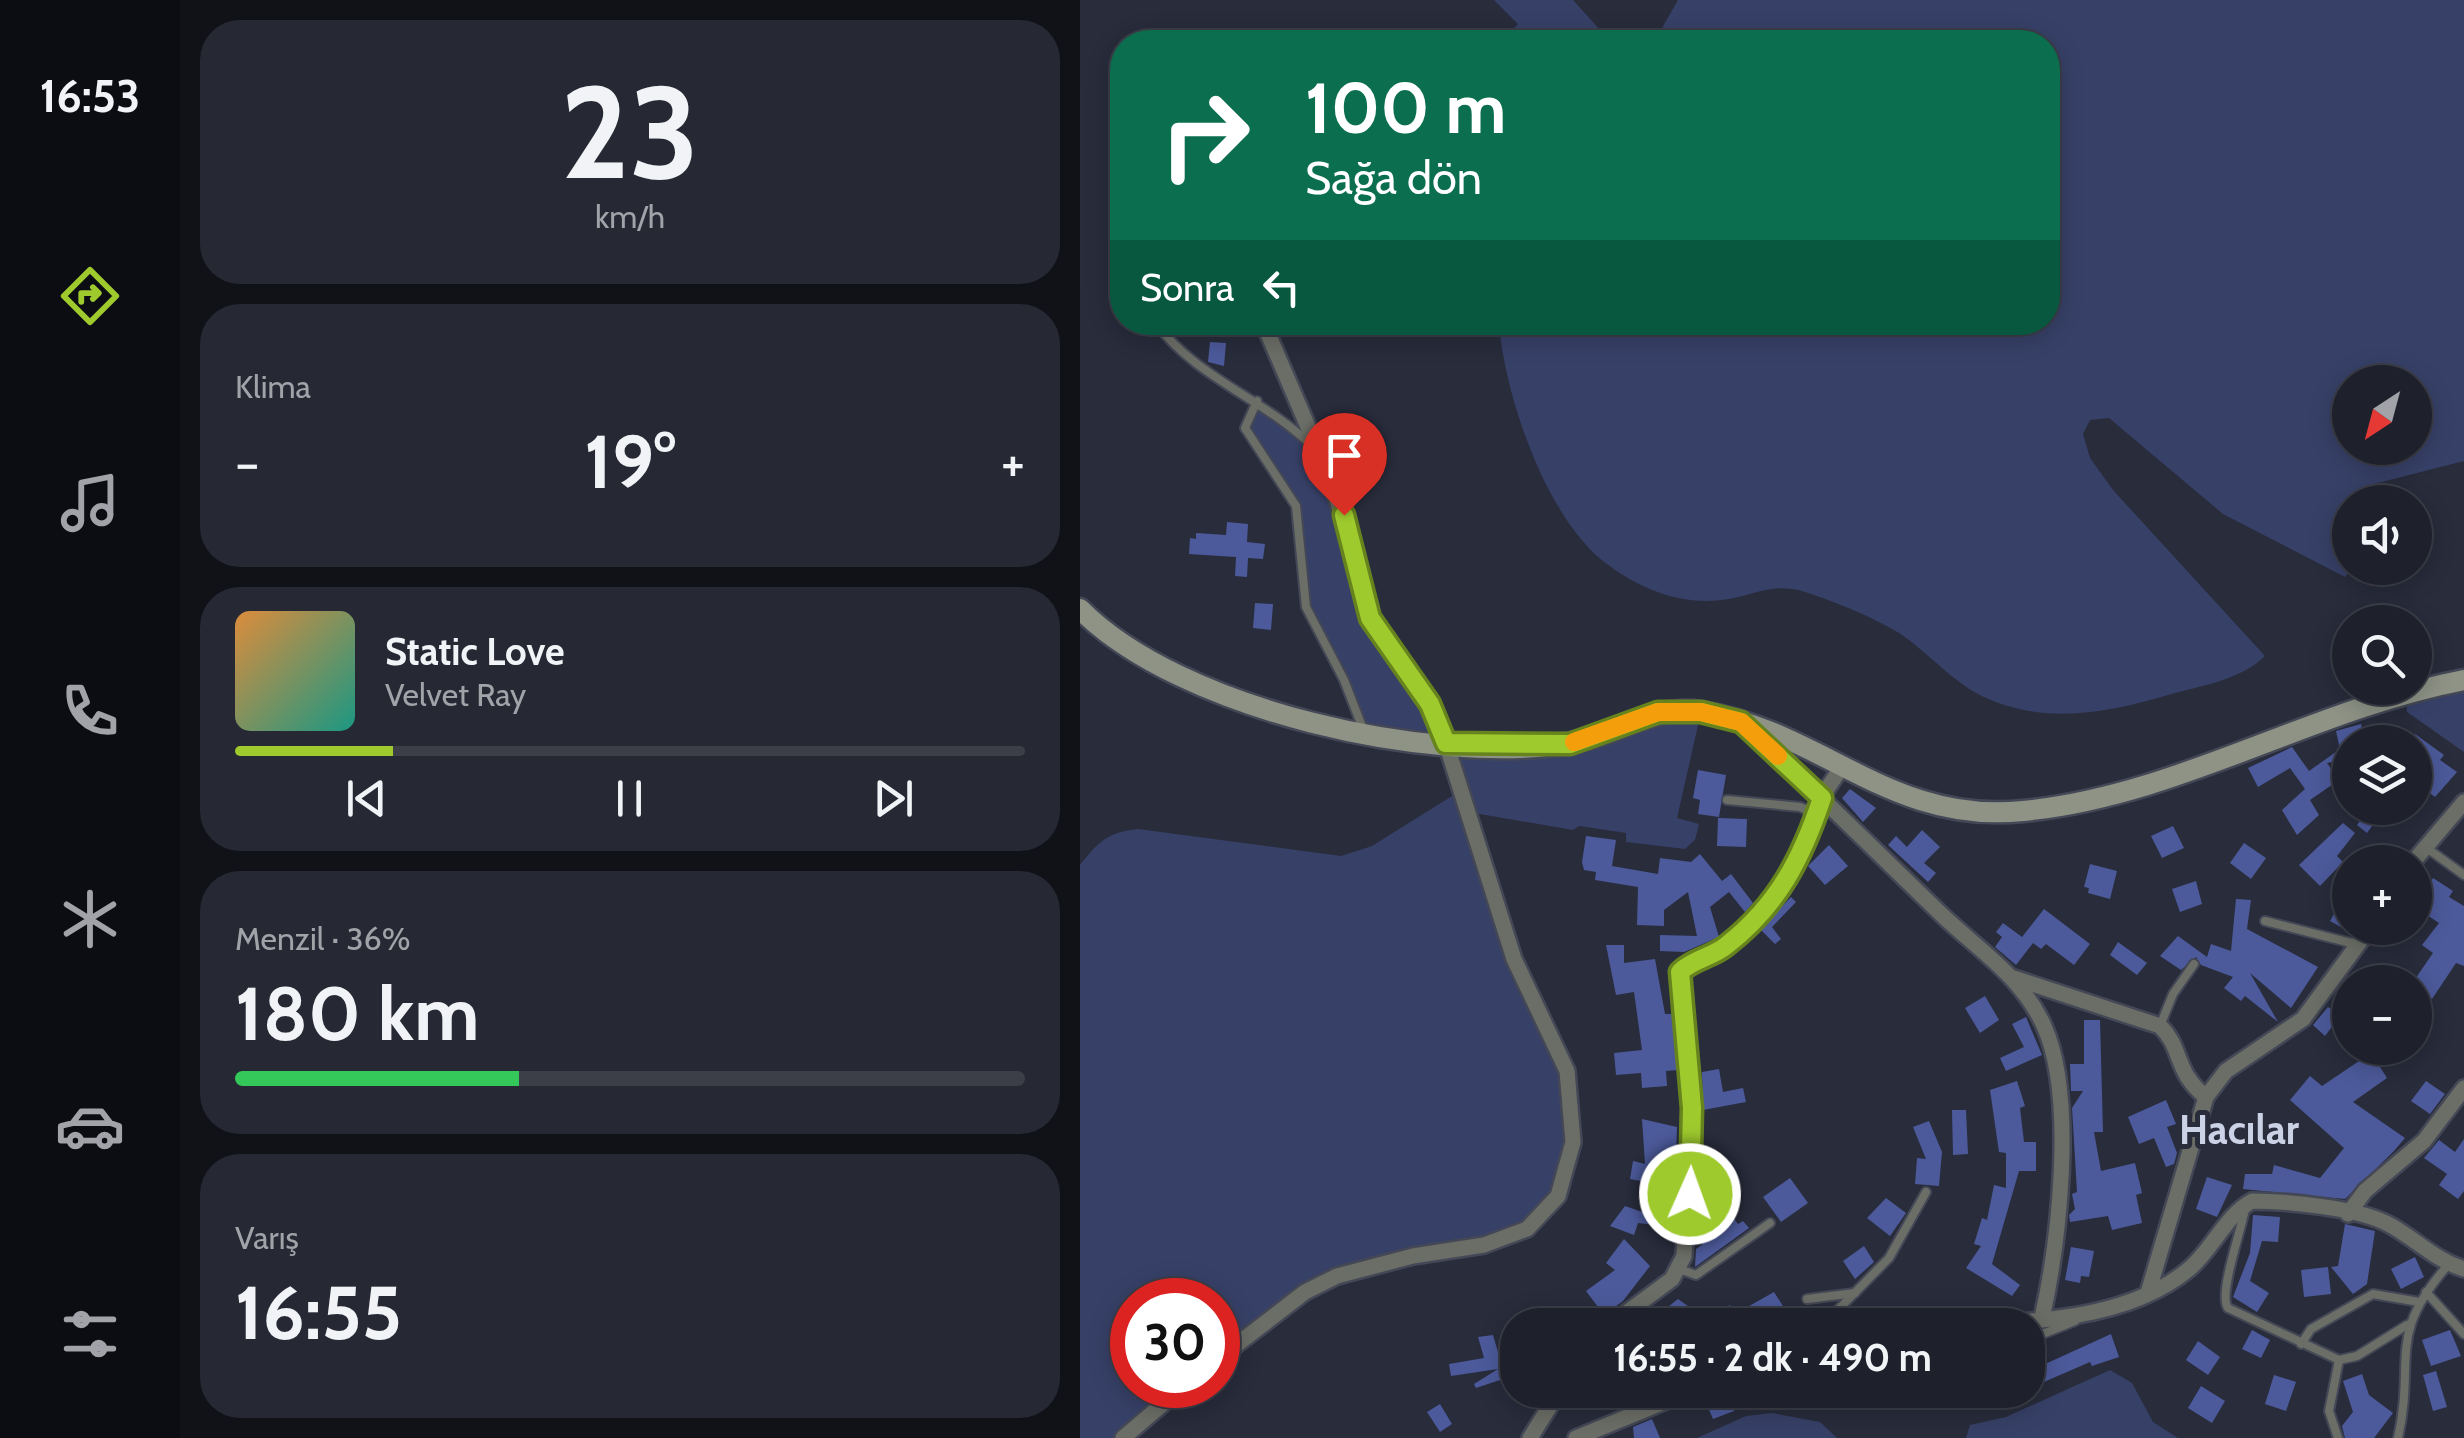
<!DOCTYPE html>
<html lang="tr">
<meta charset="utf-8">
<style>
body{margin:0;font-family:Cabin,sans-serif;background:#262934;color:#f1f3f6;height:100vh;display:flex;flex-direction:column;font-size:38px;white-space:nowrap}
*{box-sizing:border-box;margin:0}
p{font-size:32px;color:#a1a3a9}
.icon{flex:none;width:55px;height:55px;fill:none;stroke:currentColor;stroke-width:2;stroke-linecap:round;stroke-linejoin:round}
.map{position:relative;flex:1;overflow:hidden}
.drawer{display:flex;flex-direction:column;gap:20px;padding:20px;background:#101218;width:900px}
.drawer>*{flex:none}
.guide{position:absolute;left:30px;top:30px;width:950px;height:305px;border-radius:40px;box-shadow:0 5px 25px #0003,0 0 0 2px #3c3e48;background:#0b6e4f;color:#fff;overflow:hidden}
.needle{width:65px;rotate:216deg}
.buttons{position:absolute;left:1252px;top:365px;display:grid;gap:20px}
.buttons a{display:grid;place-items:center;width:100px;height:100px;border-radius:50%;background:#1e212c;box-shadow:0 5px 25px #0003,0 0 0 2px #3c3e48;font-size:50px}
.speed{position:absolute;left:30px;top:1278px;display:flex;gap:20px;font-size:50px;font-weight:700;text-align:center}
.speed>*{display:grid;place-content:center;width:130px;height:130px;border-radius:50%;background:#1e212c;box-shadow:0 5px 25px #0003,0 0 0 2px #3c3e48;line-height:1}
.speed .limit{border:15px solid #d22;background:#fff;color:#111}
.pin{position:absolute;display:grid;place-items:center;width:85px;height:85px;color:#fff;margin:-102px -42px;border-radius:50% 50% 50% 0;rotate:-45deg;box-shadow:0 0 10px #0007}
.pin .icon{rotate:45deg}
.me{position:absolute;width:110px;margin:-55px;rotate:2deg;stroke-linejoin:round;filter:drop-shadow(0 0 8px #0008)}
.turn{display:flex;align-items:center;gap:35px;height:210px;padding:0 30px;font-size:45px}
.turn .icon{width:130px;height:130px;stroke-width:2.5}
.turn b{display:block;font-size:70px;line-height:85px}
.then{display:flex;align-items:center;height:95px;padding:0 30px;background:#0003;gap:20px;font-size:38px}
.big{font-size:75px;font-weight:700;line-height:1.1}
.drawer .tile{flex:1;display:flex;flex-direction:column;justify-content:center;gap:15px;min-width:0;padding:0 35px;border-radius:40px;background:#262934}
.drawer .dial{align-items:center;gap:0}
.dial b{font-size:130px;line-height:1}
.song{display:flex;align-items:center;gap:30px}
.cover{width:120px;height:120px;border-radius:15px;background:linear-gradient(135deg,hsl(30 70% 55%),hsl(170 70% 35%))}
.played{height:10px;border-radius:5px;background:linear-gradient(90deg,#9eca2e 20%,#3c3e48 20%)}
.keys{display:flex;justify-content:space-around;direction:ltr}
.heat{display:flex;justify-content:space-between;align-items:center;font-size:55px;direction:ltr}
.charge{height:15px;border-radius:8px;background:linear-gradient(90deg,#34c759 36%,#3c3e48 0)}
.trip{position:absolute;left:420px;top:1308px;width:545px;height:100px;border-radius:40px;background:#1e212c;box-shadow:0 5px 25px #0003,0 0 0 2px #3c3e48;font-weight:700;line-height:100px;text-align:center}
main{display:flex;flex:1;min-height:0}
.dock{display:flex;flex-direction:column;width:180px;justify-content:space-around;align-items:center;background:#0c0d12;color:#a1a3a9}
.dock .icon{width:70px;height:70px}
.dock .active{color:#9eca2e}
.dock b{font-size:45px;color:#f1f3f6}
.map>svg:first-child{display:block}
</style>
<main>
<nav class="dock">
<b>16:53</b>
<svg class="icon active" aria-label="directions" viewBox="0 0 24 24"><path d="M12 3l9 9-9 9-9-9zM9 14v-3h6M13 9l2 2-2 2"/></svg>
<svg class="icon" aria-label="music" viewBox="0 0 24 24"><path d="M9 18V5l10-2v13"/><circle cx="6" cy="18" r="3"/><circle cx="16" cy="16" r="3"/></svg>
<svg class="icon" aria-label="phone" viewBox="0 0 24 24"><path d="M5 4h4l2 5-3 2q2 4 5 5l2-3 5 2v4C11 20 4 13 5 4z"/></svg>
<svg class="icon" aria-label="climate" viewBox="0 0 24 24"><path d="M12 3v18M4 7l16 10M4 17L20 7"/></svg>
<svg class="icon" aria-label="car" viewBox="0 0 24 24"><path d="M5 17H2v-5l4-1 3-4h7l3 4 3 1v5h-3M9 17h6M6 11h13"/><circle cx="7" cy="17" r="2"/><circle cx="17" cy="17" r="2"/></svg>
<svg class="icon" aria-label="filters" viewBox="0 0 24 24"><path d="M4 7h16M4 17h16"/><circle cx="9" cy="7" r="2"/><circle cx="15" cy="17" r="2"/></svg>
</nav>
<section class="drawer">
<div class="tile dial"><b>23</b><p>km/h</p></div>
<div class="tile"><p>Klima</p>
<div class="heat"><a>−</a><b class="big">19°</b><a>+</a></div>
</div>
<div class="tile">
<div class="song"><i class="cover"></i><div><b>Static Love</b><p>Velvet Ray</p></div></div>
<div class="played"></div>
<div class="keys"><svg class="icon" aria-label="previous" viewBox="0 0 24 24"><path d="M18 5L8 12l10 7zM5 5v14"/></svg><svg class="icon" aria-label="pause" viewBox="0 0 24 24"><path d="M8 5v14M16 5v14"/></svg><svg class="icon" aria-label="next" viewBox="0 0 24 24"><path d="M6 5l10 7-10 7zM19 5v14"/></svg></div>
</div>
<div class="tile"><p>Menzil · 36%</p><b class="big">180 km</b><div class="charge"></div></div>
<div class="tile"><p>Varış</p><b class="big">16:55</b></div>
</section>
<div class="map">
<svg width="1384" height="1438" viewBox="0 0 1384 1438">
<rect width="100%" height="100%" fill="#282c3b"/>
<g fill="#374067" fill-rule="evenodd">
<path d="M414 0H493L531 42H422L438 24Z"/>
<path d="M598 0H1384V461L1282 487C1250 516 1285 555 1265 577L1143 514 1029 418 1010 420 1003 434 1010 458 1033 490 1185 656C1161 680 1120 686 1088 695 1027 713 964 725 904 697 872 682 848 652 819 633 789 615 756 602 722 591 694 583 676 594 649 599 602 607 559 589 523 561 465 515 424 393 419 323L968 322V42H574ZM1335 382V448H1270V382Z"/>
<path d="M177 401 238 453 284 601 366 743 415 746 621 712 597 818 619 824 615 840 605 849 546 842V833L499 826 493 830 388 812 434 959 478 1047 489 1166 447 1229 257 1276 138 1359V1300H52V1385H105L43 1438H0V865C18 842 28 832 58 829L261 856 292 846 380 791 366 743 284 733 277 710 226 607 216 506 165 428Z"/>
<path d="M1384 680V752L1327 712 1326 691Z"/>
<path d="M1030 1370 1052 1383 1073 1422 1098 1438H886L890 1425 926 1417Z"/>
<path d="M692 1413 740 1422 757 1438H617L666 1416Z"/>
</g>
<g fill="#4c5a9b">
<path d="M130 342 146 343 144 366 128 362Z"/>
<path d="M147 522 168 524 167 542 185 544 183 559 168 558 167 577 155 576 156 557 109 554 110 538 116 539V533L146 535Z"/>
<path d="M175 603 193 604 191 630 173 628Z"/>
<path d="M1281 724 1285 742H1270V768L1265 769 1263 760 1247 763 1259 780 1230 800 1239 815 1217 835 1202 810 1225 789 1210 768 1178 787 1168 768 1212 747 1229 771 1260 749 1256 731Z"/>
<path d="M1335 734 1364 755 1360 760 1377 772 1355 797 1335 782Z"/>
<path d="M618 770 646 775 639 817 618 814 620 800 613 798Z"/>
<path d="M770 789 796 808 783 822 762 798Z"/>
<path d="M1290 808H1305L1287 833 1277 825Z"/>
<path d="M638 818 667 819 666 847 637 846Z"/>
<path d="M1263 823 1275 833 1257 856 1263 862 1240 886 1219 865Z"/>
<path d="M1093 826 1104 848 1082 858 1071 836Z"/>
<path d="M842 830 860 847 844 863 856 873 848 882 808 845 816 836 827 847Z"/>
<path d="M506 836 536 840 532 866 578 874 580 858 611 862 620 854 642 881 651 874 673 903 665 912 649 892 630 907 639 937 604 952 580 951V935L617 936 608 892 584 910V926L557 925 558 887 515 880 516 872 504 870 502 862Z"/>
<path d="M1164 843 1186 858 1171 879 1150 863Z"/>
<path d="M749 845 768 866 745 885 728 866Z"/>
<path d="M1010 864 1037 871 1030 899 1008 893 1009 888 1004 887Z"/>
<path d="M1353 878 1373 891 1369 897 1384 906V966L1376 963 1352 999 1333 982 1353 953 1342 945 1359 923 1335 907Z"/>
<path d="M1116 881 1122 904 1100 912 1092 889Z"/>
<path d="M1270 885V932L1250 921Z"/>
<path d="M711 897 716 902 692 927 701 939 695 944 680 929Z"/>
<path d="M1156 899 1171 900 1167 929 1238 967 1211 1008 1170 973 1198 1022 1165 996 1161 1001 1144 988 1153 977 1121 965 1116 957 1101 970 1080 956 1098 936 1127 957 1131 944 1151 951Z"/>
<path d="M964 909 1010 944 994 965 966 944 961 949 953 943 936 965 915 947 922 937 916 932 923 923 942 937Z"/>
<path d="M1038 942 1067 963 1057 975 1030 955Z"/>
<path d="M526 945H544V963L575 959 585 1014H592L596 1047 598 1070 586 1071 587 1086 562 1088 561 1073 536 1075 534 1053 562 1050 554 992 536 995Z"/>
<path d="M905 996 919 1020 900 1033 885 1008Z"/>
<path d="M1248 1007 1260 1016 1245 1036 1233 1025Z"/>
<path d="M946 1017 962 1055 926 1071 920 1058 944 1047 932 1024Z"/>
<path d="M1004 1020H1020L1023 1132H1014L1021 1171 1055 1163 1062 1193 1056 1195 1062 1223 1032 1230 1028 1216 990 1222 989 1215 995 1209 992 1194 997 1192 992 1108 1003 1091H991L990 1064H1004Z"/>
<path d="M1291 1053 1307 1078 1273 1102 1325 1138 1314 1151 1265 1199 1163 1189 1165 1174H1192L1194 1165 1240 1178 1264 1148 1210 1100 1230 1076 1242 1086Z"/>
<path d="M639 1069 643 1092 663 1088 666 1102 623 1110 622 1072Z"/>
<path d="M937 1081 945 1106 940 1108 944 1142H956V1171H939L912 1264 940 1285 932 1296 886 1268 901 1246 894 1244 902 1218 907 1220 914 1185 926 1188V1153L919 1152 910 1090Z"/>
<path d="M1346 1081 1365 1094 1350 1114 1331 1101Z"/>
<path d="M1086 1100 1096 1124 1087 1127 1097 1153 1094 1164 1086 1167 1074 1138 1059 1144 1048 1117Z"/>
<path d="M872 1110H886L888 1154 873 1155Z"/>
<path d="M562 1119 597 1127 594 1227 558 1223 554 1235 530 1226 545 1206 574 1216 577 1184 550 1179 553 1161 565 1164Z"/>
<path d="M849 1121 862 1152 859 1186 835 1184 837 1158 846 1159 833 1127Z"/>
<path d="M1384 1139V1191L1378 1199 1359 1185 1367 1174 1344 1158 1359 1140 1375 1152Z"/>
<path d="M1127 1177 1152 1185 1137 1217 1116 1209Z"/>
<path d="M710 1178 728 1203 701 1222 683 1197Z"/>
<path d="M806 1198 826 1213 810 1236 787 1218Z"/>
<path d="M649 1212 658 1224 663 1221 669 1228 615 1267 616 1249 623 1244 616 1235Z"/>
<path d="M1173 1215 1200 1217 1198 1242 1182 1241 1170 1281 1189 1293 1177 1312 1153 1297 1170 1253Z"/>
<path d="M1265 1224 1295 1231 1287 1284 1273 1294 1251 1267 1258 1266Z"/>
<path d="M544 1239 570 1266 543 1301 524 1315 506 1291 535 1270 526 1263Z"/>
<path d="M784 1246 794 1262 775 1279 763 1261Z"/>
<path d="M991 1247 1014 1251 1009 1277 1001 1276 1000 1283 985 1280Z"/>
<path d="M1335 1257 1344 1277 1321 1289 1311 1269Z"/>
<path d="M1248 1267 1251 1294 1224 1297 1221 1270Z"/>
<path d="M694 1292 710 1317 697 1325H638L643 1322 637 1313 650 1305 655 1314Z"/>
<path d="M598 1299 619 1314V1320L613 1325H549L573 1307 578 1315Z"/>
<path d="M1172 1330 1190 1340 1181 1358 1162 1349Z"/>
<path d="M1370 1330 1381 1356 1351 1366 1342 1340Z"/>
<path d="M1031 1334 1039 1357 1012 1366 1010 1362 957 1385 950 1371Z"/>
<path d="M413 1335 422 1366 438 1357V1374L396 1388 394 1384 418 1369 371 1376 369 1364 404 1358 398 1337Z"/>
<path d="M1118 1341 1140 1357 1128 1375 1106 1360Z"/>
<path d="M1356 1371 1367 1407 1353 1411 1343 1375Z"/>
<path d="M1282 1374 1289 1395 1313 1413 1294 1438H1265L1262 1426 1273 1412 1263 1381Z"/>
<path d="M1194 1375 1216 1382 1206 1411 1185 1404Z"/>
<path d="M1121 1386 1145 1401 1132 1423 1108 1408Z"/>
<path d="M635 1390H646L654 1411 633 1419 627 1405 619 1409 616 1401Z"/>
<path d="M910 1390H960L919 1407Z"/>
<path d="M360 1404 372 1424 360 1432 347 1412Z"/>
<path d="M572 1419 580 1438H554L553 1427Z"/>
</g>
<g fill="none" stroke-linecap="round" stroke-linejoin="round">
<defs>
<g id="lane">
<path d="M75 322C116 378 183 398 232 446"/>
<path d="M177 401 165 428 216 506 226 607 264 680 283 729"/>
<path d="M647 800 720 807 736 814"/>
<path d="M1344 846 1384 875"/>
<path d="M1185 921 1279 945"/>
<path d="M1080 1026 1093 994 1114 964"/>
<path d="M1165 1209C1161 1231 1138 1295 1148 1308L1259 1360 1277 1356 1327 1325"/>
<path d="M599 1269 616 1275 690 1223"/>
<path d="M1346 1292 1384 1334"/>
<path d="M727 1299 775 1293"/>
<path d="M743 1325 809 1258 846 1192"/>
<path d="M948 1340 995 1321"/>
<path d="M1221 1344 1231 1329 1293 1294 1339 1302"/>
<path d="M1258 1438 1249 1411 1259 1360"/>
<path d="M1318 1438C1336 1358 1305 1336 1369 1264"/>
</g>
<g id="street">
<path d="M666 726C732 788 797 852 862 915 900 951 942 977 964 1026 996 1097 979 1242 962 1318"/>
<path d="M1333 862 1384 802"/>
<path d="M934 978 1080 1026C1103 1048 1094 1072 1126 1097"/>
<path d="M1268 1214 1285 1191 1344 1141 1384 1088"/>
<path d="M1068 1293 1126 1097 1146 1071 1223 1019 1290 928"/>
<path d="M530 1325 592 1279 604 1256 612 1107 601 972 649 944 703 889 722 854 741 798 761 768"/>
<path d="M869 1325C945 1323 1047 1321 1109 1269 1132 1250 1146 1215 1172 1201 1207 1201 1280 1208 1310 1225 1337 1240 1355 1260 1384 1269"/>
<path d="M138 1359 225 1292 257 1276 333 1256 404 1245 447 1229 478 1196 493 1142 487 1071 434 959 360 724 290 618 253 485 183 322"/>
<path d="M43 1438 105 1385"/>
<path d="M450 1438 480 1390"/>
<path d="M496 1438 613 1390"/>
</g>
<path id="secondary" d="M0 609C100 710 353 766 491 743 538 735 573 704 622 712 741 731 811 825 943 811 1098 796 1232 709 1384 680"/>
</defs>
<use href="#lane" stroke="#444856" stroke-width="12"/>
<use href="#street" stroke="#444856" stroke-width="20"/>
<use href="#secondary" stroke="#444856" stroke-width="25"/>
<use href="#lane" stroke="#6b6e66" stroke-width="8"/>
<use href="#street" stroke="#6b6e66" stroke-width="15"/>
<use href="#secondary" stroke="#8e9386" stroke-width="20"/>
</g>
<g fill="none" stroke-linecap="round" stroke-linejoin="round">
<defs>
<path id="route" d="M264 515 290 618 350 704 366 743 490 744 578 712H621L661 722 742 798C722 858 698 905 647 945 633 957 613 959 600 972L612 1108 610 1194"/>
</defs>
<use href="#route" stroke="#67831e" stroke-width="25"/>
<use href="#route" stroke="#9eca2e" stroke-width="18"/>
<path stroke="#f59e0b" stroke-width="18" d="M494 742 578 712H621L661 722 698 756"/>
</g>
<g text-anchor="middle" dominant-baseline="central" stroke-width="10" stroke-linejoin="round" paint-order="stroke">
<g font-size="40" font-weight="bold" fill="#ccd2e6" stroke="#282c3b">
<text x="1159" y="1129">Hacılar</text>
</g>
</g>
</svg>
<div class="buttons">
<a><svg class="needle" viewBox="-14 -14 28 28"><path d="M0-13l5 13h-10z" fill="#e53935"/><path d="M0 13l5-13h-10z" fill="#a1a3a9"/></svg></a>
<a><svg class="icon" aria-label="sound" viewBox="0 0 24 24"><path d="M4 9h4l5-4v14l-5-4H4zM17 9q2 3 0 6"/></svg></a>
<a><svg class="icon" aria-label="search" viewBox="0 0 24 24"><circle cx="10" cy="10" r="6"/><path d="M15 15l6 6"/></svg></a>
<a><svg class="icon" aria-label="layers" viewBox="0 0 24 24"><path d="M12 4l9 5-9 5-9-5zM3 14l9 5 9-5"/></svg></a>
<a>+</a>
<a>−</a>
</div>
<div class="speed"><div class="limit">30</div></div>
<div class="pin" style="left:264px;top:515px;background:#d93025"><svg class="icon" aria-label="arrive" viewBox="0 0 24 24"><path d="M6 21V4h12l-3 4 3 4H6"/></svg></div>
<svg class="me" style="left:610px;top:1194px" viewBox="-20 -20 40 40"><circle r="17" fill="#9eca2e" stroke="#fff" stroke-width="3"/><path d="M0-11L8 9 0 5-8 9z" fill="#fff"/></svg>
<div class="trip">16:55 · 2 dk · 490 m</div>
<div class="guide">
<div class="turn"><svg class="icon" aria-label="right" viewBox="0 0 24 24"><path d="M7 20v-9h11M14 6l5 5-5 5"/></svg><div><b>100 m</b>Sağa dön</div></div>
<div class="then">Sonra<svg class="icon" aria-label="left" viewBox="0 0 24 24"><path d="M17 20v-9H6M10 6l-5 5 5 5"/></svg></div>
</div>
</div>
</main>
